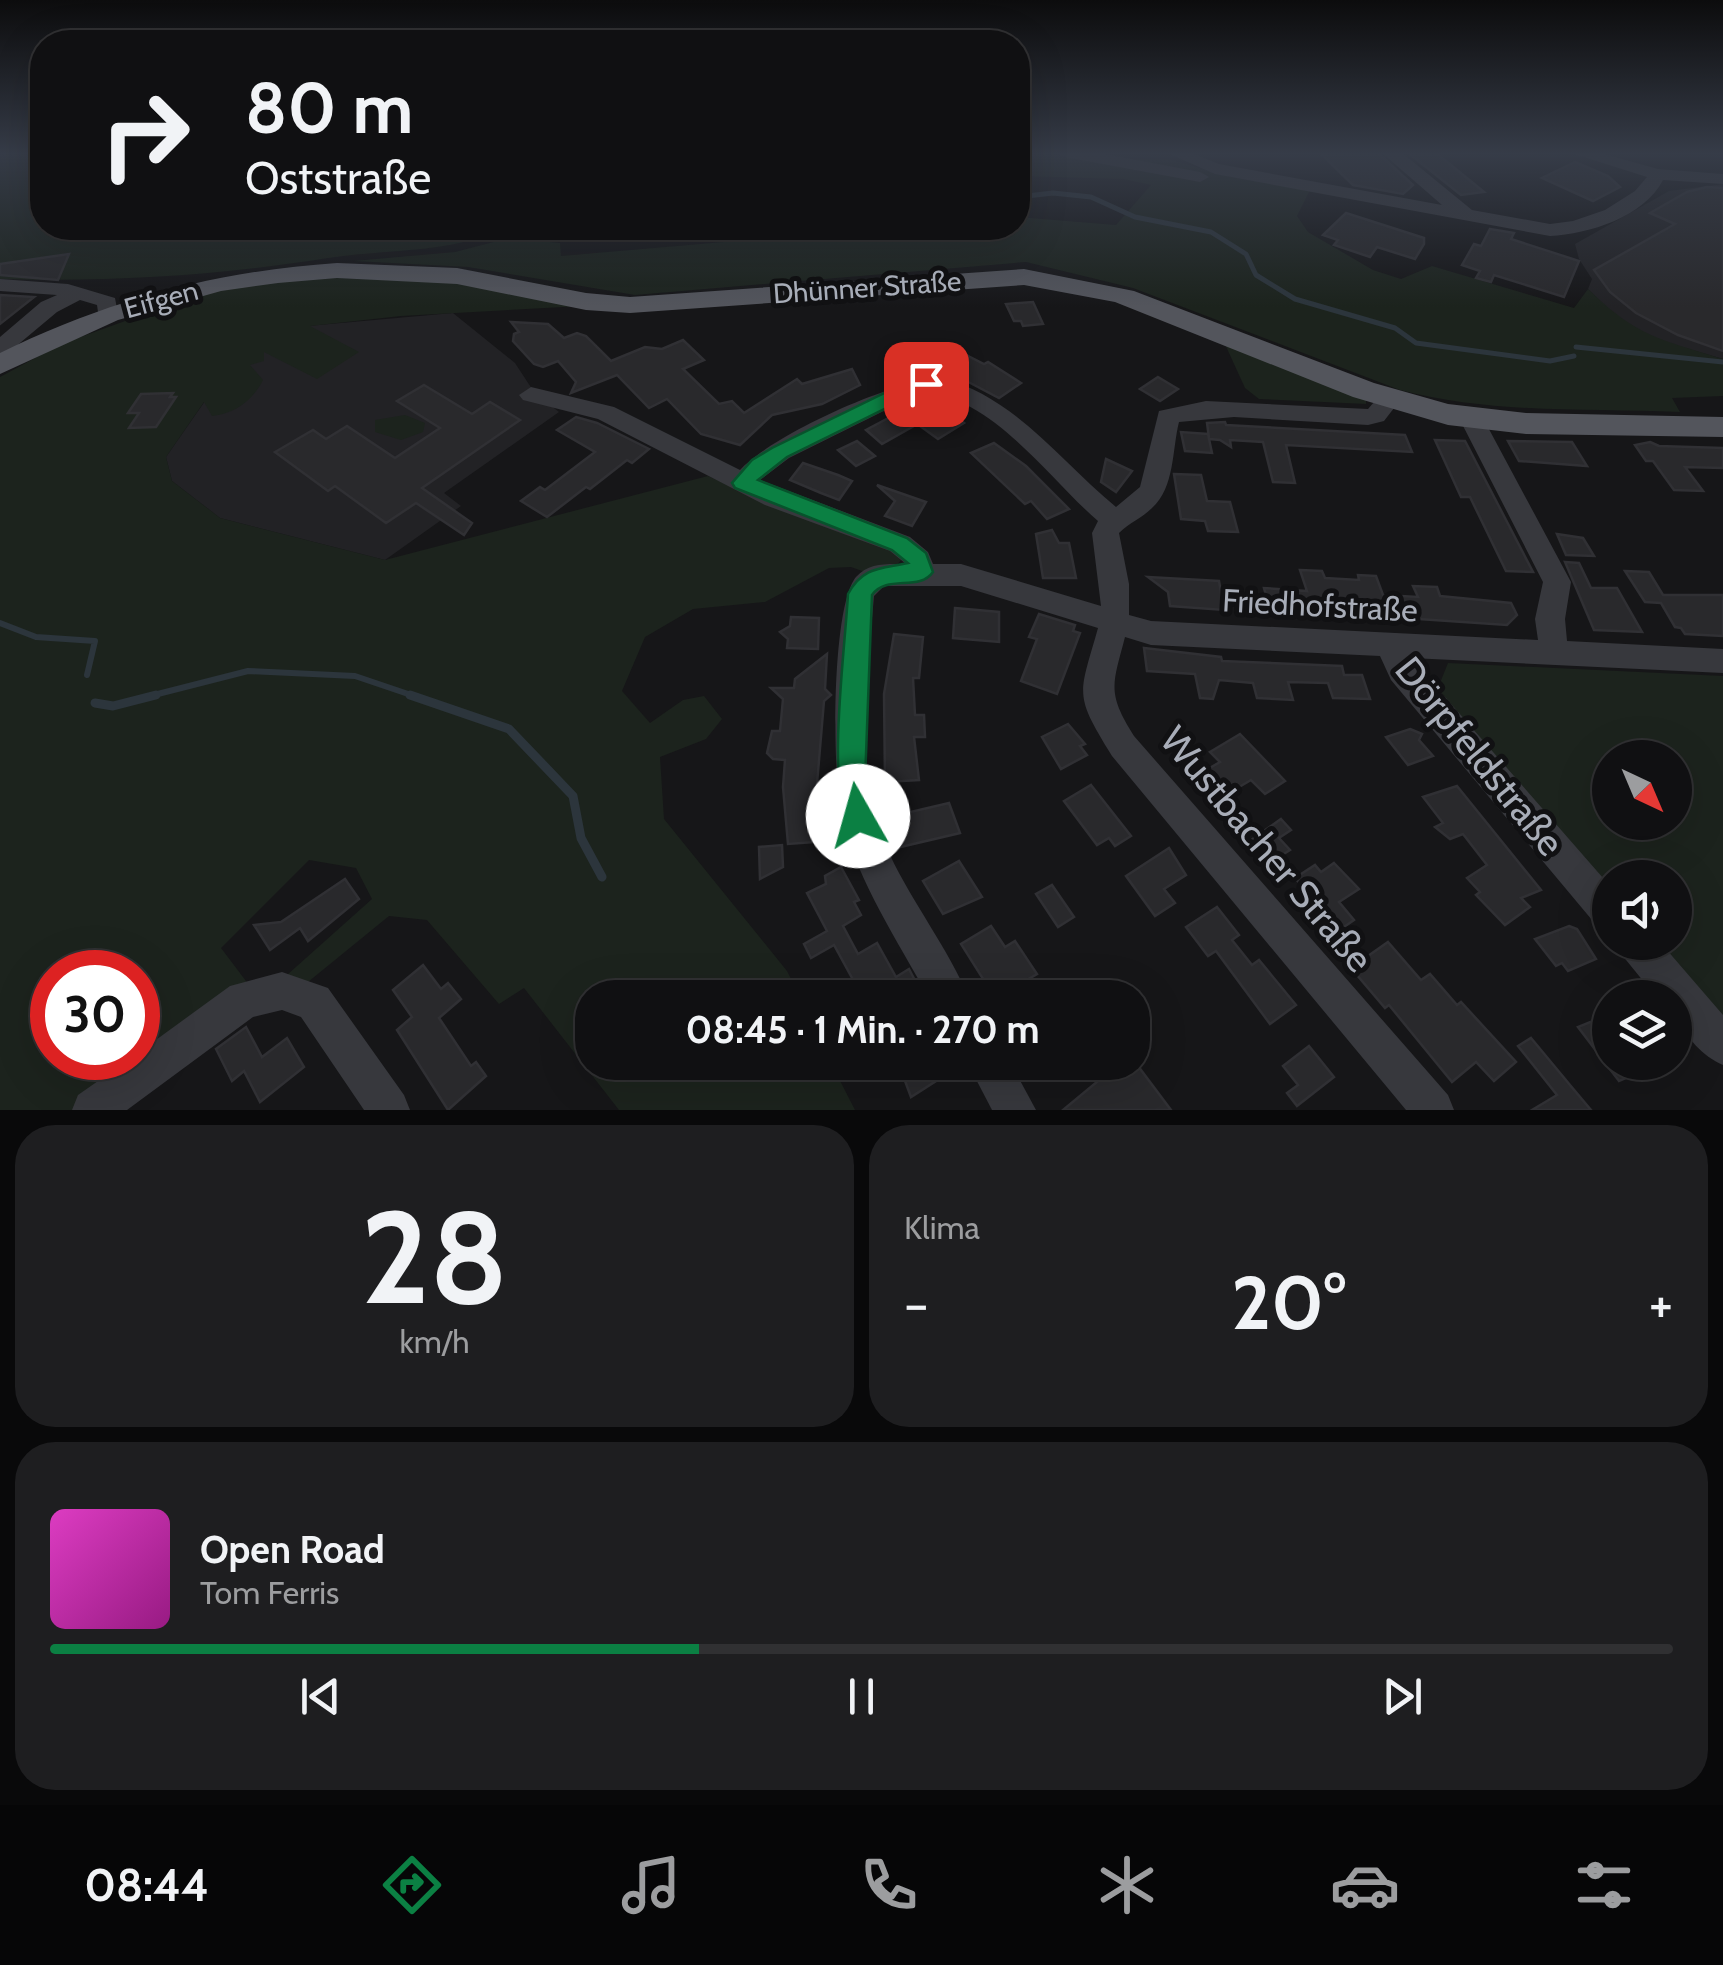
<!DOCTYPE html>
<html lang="de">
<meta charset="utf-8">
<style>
body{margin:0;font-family:Cabin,sans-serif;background:#1e1e20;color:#f1f3f6;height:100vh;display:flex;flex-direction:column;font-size:38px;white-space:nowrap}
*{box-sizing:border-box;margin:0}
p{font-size:32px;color:#9c9d9f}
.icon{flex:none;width:55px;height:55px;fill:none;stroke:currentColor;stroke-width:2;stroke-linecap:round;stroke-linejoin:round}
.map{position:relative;height:1110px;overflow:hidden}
.side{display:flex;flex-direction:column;gap:15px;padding:15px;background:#09090a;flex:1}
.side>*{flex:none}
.guide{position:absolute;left:30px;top:30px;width:1000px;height:210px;border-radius:40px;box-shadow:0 10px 40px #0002,0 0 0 2px #303032;background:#101012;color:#f1f3f6;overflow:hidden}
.needle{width:65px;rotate:136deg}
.controls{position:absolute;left:1592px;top:740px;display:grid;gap:20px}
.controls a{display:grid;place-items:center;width:100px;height:100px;border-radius:50%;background:#101012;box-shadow:0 10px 40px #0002,0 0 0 2px #303032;font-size:50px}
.speed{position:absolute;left:30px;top:950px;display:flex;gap:20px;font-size:50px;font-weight:700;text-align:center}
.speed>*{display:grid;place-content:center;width:130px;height:130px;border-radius:50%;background:#101012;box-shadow:0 10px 40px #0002,0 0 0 2px #303032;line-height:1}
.speed .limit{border:15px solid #d22;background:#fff;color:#111}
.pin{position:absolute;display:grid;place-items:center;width:85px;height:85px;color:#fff;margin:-42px;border-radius:20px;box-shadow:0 5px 15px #0006}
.me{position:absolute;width:110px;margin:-55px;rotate:353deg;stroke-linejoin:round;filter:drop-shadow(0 0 8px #0008)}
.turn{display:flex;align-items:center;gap:35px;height:210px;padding:0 50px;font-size:45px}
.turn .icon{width:130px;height:130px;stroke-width:2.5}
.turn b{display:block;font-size:70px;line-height:85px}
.big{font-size:75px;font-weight:700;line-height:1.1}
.side .widget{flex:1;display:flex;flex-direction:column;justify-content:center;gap:15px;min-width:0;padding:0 35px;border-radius:40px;background:#1e1e20}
.side .dial{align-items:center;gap:0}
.dial b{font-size:130px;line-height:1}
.song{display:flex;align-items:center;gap:30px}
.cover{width:120px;height:120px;border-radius:15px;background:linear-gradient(135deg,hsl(310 70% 55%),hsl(310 70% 35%))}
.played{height:10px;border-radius:5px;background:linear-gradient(90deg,#0b8043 40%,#303032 40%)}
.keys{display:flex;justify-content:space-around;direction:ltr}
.heat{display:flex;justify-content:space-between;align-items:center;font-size:55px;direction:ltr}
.side .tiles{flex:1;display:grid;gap:15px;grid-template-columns:1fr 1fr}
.widget:last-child{grid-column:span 2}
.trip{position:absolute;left:575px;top:980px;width:575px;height:100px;border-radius:40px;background:#101012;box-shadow:0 10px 40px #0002,0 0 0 2px #303032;font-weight:700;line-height:100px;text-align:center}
.dock{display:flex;height:160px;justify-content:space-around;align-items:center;background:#060607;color:#9c9d9f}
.dock .icon{width:70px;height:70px}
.dock .active{color:#0b8043}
.dock b{font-size:45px;color:#f1f3f6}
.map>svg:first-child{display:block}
</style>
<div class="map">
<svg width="1723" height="1110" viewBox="0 0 1723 1110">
<rect width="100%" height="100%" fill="#161618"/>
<g fill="#222225">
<path d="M1723 184V359L1654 339 1615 316 1588 289 1592 279 1579 259 1575 244 1669 191Z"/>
<path d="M453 313 515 363 534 392 559 412 444 493 461 506 385 560 220 518 172 481 166 457 205 401 264 352 307 326Z"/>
</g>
<g fill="#1c231d" fill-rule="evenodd">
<path d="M0 152H42L43 229 509 228C489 233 470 242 450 245 410 252 368 252 328 258 216 276 113 282 0 279Z"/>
<path d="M1018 152H1080L1108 165 1125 166 1133 159H1168L1232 177 1310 190 1297 216 1308 232 1373 270 1401 279 1432 266 1574 308 1588 289C1637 337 1660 339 1723 359V396L1672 398 1680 412C1586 408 1491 414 1400 390L1133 288 1026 262 635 295 468 267 353 261 455 252 509 238 560 243 561 256 805 235 804 228H1018V217L1116 225 1151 185 1123 179 1018 176Z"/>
<path d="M300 277 426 278 582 306 401 316 310 326 359 352 317 379 264 352V361L250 365 263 380C253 400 235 414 212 416L204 402 166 457 172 481 220 518 385 560 708 476 770 504 899 553 901 560 895 567 865 572 851 567 829 568 765 602 693 609 645 637 622 691 650 723 683 700 704 696 722 719 706 739 660 757 664 819 787 971 800 997 592 998V1062L831 1063 855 1110H619L524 988 499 1004 427 920 389 916 308 982 287 975 372 899 356 868 309 860 221 948 249 985 79 1110H0V377L61 344 206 292ZM52 972H138V1058H52Z"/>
<path d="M1224 342 1366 400V404L1259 399 1245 388Z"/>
<path d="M405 415 425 423 423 432 401 440 375 432V420Z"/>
<path d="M1448 663 1723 676V1027L1650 943 1675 942V878H1610V895L1436 693ZM1610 758H1675V822H1610Z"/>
</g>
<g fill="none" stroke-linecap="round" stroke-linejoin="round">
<g stroke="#2c353c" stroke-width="5">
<path d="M1018 197 1053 193 1091 197 1135 217 1211 232 1246 254 1256 275 1295 299 1395 328 1416 343 1550 361 1574 356"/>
<path d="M1576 347 1723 362"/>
</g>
<g stroke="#2c353c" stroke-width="6">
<path d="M0 623 36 637 95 641 87 675"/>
<path d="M146 697 248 671 355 676 417 697"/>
</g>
<g stroke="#2c353c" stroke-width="9">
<path d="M410 695 509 729 573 796 581 838 602 877"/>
<path d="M95 703 113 706 156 695"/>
</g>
</g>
<g fill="#29292c" stroke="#303034" stroke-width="2.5">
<path d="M1319 152H1377L1413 185 1403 194 1353 185Z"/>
<path d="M1407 152H1435L1484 192 1461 195Z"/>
<path d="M1575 162 1608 176 1620 187 1593 201 1542 178Z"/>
<path d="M1707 187 1723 188V351L1678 335 1636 313 1610 292 1594 270 1675 224 1650 213 1687 192Z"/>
<path d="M1346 213 1424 238V244L1415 259 1377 247 1370 257 1334 245 1338 240 1323 235Z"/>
<path d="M1490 229 1514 233 1511 239 1579 261 1564 297 1494 275 1491 282 1476 278 1480 271 1462 265 1474 244 1481 246Z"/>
<path d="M69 254 58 280 0 275V264Z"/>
<path d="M0 295 34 297 0 324Z"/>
<path d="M1033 302 1043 324 1023 326 1021 321H1014L1006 304Z"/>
<path d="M511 322 548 324 564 338 577 333 586 336 611 361 645 347 662 349 683 340 704 360 683 369 719 404 732 401 744 413 797 379 802 384 852 369 860 385 822 404 772 415 740 445 701 434 667 399 649 408 617 375 571 393 576 382 558 361 543 367 534 364 513 341 514 334 519 332Z"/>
<path d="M935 346 951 355 958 351 984 364 988 362 1021 383 999 398 919 356Z"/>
<path d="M1158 377 1178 389 1160 401 1140 389Z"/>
<path d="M424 385 472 414 490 402 520 420 422 488 472 523 464 535 416 503 386 523 335 486 328 491 275 452 313 430 326 439 347 426 395 458 440 428 397 401Z"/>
<path d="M173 393 170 397H176L156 427 129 428 139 413H128L141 394Z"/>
<path d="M940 406 964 423 938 439 913 421Z"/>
<path d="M896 414 912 427 882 444 866 430Z"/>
<path d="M576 417 597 423 649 449 632 463 627 460 590 489 586 487 547 517 521 501 540 487 545 490 595 452 557 430Z"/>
<path d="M1225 422 1226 425 1405 435 1412 452 1286 445 1295 483 1273 482 1263 442 1230 440 1231 447 1220 440 1209 439 1212 453 1185 451 1181 432 1208 434 1209 438 1207 423Z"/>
<path d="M1435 440 1465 441 1533 572 1506 571 1470 497H1461Z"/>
<path d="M857 441 875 456 856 466 838 450Z"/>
<path d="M1508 441 1572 442 1587 466 1519 461Z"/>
<path d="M1650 442 1659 446 1723 448V468L1685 467 1703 491 1674 490 1653 461H1646L1635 445Z"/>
<path d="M994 443 1026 466 1069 509 1047 519 1031 501 1025 504 971 453Z"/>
<path d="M1106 459 1132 471 1116 492 1101 482Z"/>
<path d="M803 463 838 475 852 481 839 500 821 493 790 480Z"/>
<path d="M1174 474 1201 475 1207 501 1230 502 1238 532 1208 531 1205 521 1181 519Z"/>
<path d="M877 485 926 502 912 526 885 516 895 501Z"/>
<path d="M1052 530 1059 543H1069L1076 578H1043L1036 534Z"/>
<path d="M1557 534 1583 538 1594 556 1566 555Z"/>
<path d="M1565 562 1579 563 1591 588H1617L1642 632 1594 630Z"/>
<path d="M1300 570 1322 571 1325 578 1359 580 1358 575 1376 576 1383 595 1418 597 1413 586 1437 587 1440 596 1511 603 1517 615 1507 625 1270 609 1264 588 1307 591Z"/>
<path d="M1625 571 1649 572 1663 595H1723V636L1685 634 1681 628 1675 627 1661 603 1645 602Z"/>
<path d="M1148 577 1219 581 1224 610 1170 606 1168 592Z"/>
<path d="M955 608 999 612V642L953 638Z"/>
<path d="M1039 614 1075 625 1073 631 1080 633 1057 694 1021 681 1037 639 1029 637Z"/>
<path d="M791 617 819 618 818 649 787 648 788 639 780 632 790 626Z"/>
<path d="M894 634 923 637 919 678H913L915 715H924L925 737H914L919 780 885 782 884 694Z"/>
<path d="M1144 648 1221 657 1222 661 1342 666 1344 675H1362L1370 699 1333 698 1328 683 1288 682 1293 700 1257 698 1253 683 1219 680 1213 699 1200 698 1195 674 1147 671Z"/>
<path d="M827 654 825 689 831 695 824 701 817 784 821 783 824 793 828 841 788 844 783 787 785 760 773 759 767 753 772 731H780L783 699 771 688H794L795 679Z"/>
<path d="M1068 724 1085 744 1080 746 1087 755 1061 769 1042 737Z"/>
<path d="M1410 729 1422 734 1419 740 1433 756 1408 765 1386 737Z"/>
<path d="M1240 734 1285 781 1265 794 1251 780 1212 803 1191 779 1220 762 1210 752Z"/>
<path d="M1091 785 1131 836 1115 846 1109 838 1097 845 1064 801Z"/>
<path d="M1457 786 1541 890 1521 898 1530 907 1505 925 1476 895 1480 892 1467 878 1487 865 1463 834 1450 839 1435 827 1443 823 1423 797Z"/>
<path d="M949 803 960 833 892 849 889 841 902 835 893 816Z"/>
<path d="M1281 819 1291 830 1279 838 1290 850 1266 865 1247 843Z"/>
<path d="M782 845 783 867 760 879 759 847Z"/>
<path d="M1169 848 1186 875 1164 889 1175 903 1155 916 1126 876Z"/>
<path d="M959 861 982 897 943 914 923 881Z"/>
<path d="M1334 863 1359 889 1339 902 1354 920 1328 938 1301 906 1312 898 1295 878 1315 865 1321 872Z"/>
<path d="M841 867 859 900 854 902 861 915 843 926 858 954 877 943 896 977 909 969 924 998H902L895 986 874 998H863L834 945 811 958 804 944 827 931 807 893 826 884 825 876Z"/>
<path d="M345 879 359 899 308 941 300 928 270 950 254 925 281 922Z"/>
<path d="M1052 885 1074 917 1058 927 1036 894Z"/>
<path d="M1217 907 1239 935 1232 940 1252 965 1259 960 1296 1005 1270 1024 1216 951 1208 956 1186 927Z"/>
<path d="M991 926 1005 947 1015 941 1037 974 1027 980 1039 998H998L985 982 961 944Z"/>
<path d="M1569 926 1577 929 1596 959 1568 971 1562 963 1556 966 1535 939Z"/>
<path d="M1388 942 1421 980 1430 974 1457 1005 1461 1002 1516 1062 1494 1081 1476 1062 1452 1082 1389 1005 1385 1008 1351 968Z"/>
<path d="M423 965 441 989 448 983 461 999 439 1018 471 1066 476 1062 486 1076 448 1110 397 1030 412 1017 393 990Z"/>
<path d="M1610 1014V1062L1661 1063 1619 1081 1578 1027Z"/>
<path d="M246 1027 262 1057 287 1038 304 1067 260 1102 244 1071 232 1081 216 1049Z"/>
<path d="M1531 1038 1570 1085 1591 1110H1532L1557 1095 1518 1046Z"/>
<path d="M1309 1046 1334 1077 1297 1106 1287 1093 1298 1085 1283 1066Z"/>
<path d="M898 1062H941L947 1074 911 1097Z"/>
<path d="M1121 1062H1135L1171 1110H1063Z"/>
</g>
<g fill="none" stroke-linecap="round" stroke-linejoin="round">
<g fill="#37383d" fill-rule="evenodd">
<path d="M1056 152H1094L1200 172 1209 177 1200 182 1065 157Z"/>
<path d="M1165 152H1189L1219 164 1442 205 1381 152H1401L1472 210 1550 224 1573 221 1605 210 1635 191 1647 177 1568 152H1597L1658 169 1723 174V184L1663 180C1644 217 1589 234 1550 236L1215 174Z"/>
<path d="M0 279 68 284 115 298 118 314 107 320 99 319 97 305 80 300 57 312 8 353 0 355V337L41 302 57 295 0 291Z"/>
<path d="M942 378C1015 397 1060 461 1116 507L1140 487 1159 411 1206 401 1368 409 1381 394H1397L1401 399 1384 421 1368 425 1234 417 1179 422C1172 450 1175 487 1152 508 1142 518 1129 523 1119 533L1129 584V615L1151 621 1538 640 1535 619 1543 582 1459 418 1471 410 1483 418 1571 582 1565 619 1567 641 1723 649V673L1411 658 1610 886V931L1597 926 1391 680 1380 656 1151 645 1125 637C1113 684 1106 692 1134 736L1448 1095 1454 1110H1406L1112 756C1073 693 1079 696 1098 628L961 586H884L874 596C867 679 853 777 890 855 913 904 948 948 969 998H929C897 940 859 883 842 819 832 778 831 607 856 577 869 562 888 564 906 564L890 551 765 505 598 419 523 400 519 395 531 387 614 407 740 470C772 435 895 379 942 378ZM920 393C989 392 1049 479 1098 521L1092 533 1101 606 961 564H933L928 552 910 537 760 480 789 458Z"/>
<path d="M1617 942H1660L1723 1015V1065C1697 1054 1675 1025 1675 998H1657L1622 955Z"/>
<path d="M282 972 328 988 404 1095 410 1110H364L301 1017 282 1010 253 1017 127 1110H72L78 1095 131 1058H138V1053L230 986Z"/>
<path d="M967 1062H1010L1036 1110H992Z"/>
</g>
<path fill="#53555c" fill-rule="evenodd" d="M337 263 457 268 586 293 630 297 1024 269 1134 291 1374 383 1448 404 1526 413 1723 417V437L1526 434 1448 425 1353 397 1115 302 1024 285 630 313 586 310 457 284 337 278 278 283 221 291 118 320 0 374V353C108 300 217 271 337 263Z"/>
</g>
<linearGradient id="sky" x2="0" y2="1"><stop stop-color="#0c0c0d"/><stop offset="0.5" stop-color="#363c48"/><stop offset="1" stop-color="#363c48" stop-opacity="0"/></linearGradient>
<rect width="1723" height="307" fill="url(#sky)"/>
<path fill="#0b8043" stroke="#07532c" stroke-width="2.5" d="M926 378 933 380V389L919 392 787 457 758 480 907 538 926 553 933 572C919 592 887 574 872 595L865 781 872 816 868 826 858 830 848 826C827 778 845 651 848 594 863 566 882 569 908 563L892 550 735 488 732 483 752 460 772 448 907 382Z"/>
<g text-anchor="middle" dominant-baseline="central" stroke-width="10" stroke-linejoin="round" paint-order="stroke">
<g font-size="28" fill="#a8adb8" stroke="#111113">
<text transform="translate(867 287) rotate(-4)">Dhünner Straße</text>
<text transform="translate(161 299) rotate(-15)">Eifgen</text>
</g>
<g font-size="32" fill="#a8adb8" stroke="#111113">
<text transform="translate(1320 605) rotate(3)">Friedhofstraße</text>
</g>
<g font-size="38" fill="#a8adb8" stroke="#111113">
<text transform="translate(1480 756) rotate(51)">Dörpfeldstraße</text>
<text transform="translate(1267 849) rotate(50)">Wustbacher Straße</text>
</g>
</g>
</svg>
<div class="controls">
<a><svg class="needle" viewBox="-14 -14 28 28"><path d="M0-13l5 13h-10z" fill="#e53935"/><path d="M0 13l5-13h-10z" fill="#9c9d9f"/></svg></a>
<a><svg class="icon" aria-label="sound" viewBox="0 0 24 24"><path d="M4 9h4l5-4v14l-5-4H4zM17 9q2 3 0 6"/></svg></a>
<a><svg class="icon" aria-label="layers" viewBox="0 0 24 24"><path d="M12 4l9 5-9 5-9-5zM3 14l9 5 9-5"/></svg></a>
</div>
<div class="speed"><div class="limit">30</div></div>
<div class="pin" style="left:926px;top:384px;background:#d93025"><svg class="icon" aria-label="arrive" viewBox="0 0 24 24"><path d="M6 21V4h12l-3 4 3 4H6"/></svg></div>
<svg class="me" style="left:858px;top:816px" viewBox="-20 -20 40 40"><circle r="19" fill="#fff"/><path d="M0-13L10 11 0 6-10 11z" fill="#0b8043"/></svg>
<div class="trip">08:45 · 1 Min. · 270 m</div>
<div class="guide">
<div class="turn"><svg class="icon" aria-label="right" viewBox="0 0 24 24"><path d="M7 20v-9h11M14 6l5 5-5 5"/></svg><div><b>80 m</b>Oststraße</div></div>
</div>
</div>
<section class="side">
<div class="tiles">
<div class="widget dial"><b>28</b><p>km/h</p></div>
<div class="widget"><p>Klima</p>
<div class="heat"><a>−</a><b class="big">20°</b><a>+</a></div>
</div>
<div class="widget">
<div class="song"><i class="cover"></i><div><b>Open Road</b><p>Tom Ferris</p></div></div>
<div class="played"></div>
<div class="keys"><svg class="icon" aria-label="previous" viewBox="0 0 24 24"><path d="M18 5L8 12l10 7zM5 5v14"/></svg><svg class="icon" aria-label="pause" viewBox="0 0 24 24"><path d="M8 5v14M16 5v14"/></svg><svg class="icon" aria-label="next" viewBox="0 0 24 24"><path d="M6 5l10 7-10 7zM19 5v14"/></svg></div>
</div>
</div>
</section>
<nav class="dock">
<b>08:44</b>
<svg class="icon active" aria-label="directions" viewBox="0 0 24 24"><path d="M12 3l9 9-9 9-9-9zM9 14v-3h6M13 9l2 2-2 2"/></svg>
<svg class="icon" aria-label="music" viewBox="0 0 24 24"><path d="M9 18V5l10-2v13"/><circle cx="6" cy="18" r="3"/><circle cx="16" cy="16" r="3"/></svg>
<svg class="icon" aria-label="phone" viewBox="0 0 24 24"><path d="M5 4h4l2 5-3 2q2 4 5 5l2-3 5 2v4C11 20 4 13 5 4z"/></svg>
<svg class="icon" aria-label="climate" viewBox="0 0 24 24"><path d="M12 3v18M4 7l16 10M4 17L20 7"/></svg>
<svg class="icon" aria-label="car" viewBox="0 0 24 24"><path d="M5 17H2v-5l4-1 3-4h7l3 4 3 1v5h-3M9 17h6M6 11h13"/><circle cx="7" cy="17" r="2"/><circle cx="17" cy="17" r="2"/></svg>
<svg class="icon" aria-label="filters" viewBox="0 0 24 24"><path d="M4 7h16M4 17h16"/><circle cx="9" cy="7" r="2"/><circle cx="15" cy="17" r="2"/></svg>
</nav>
